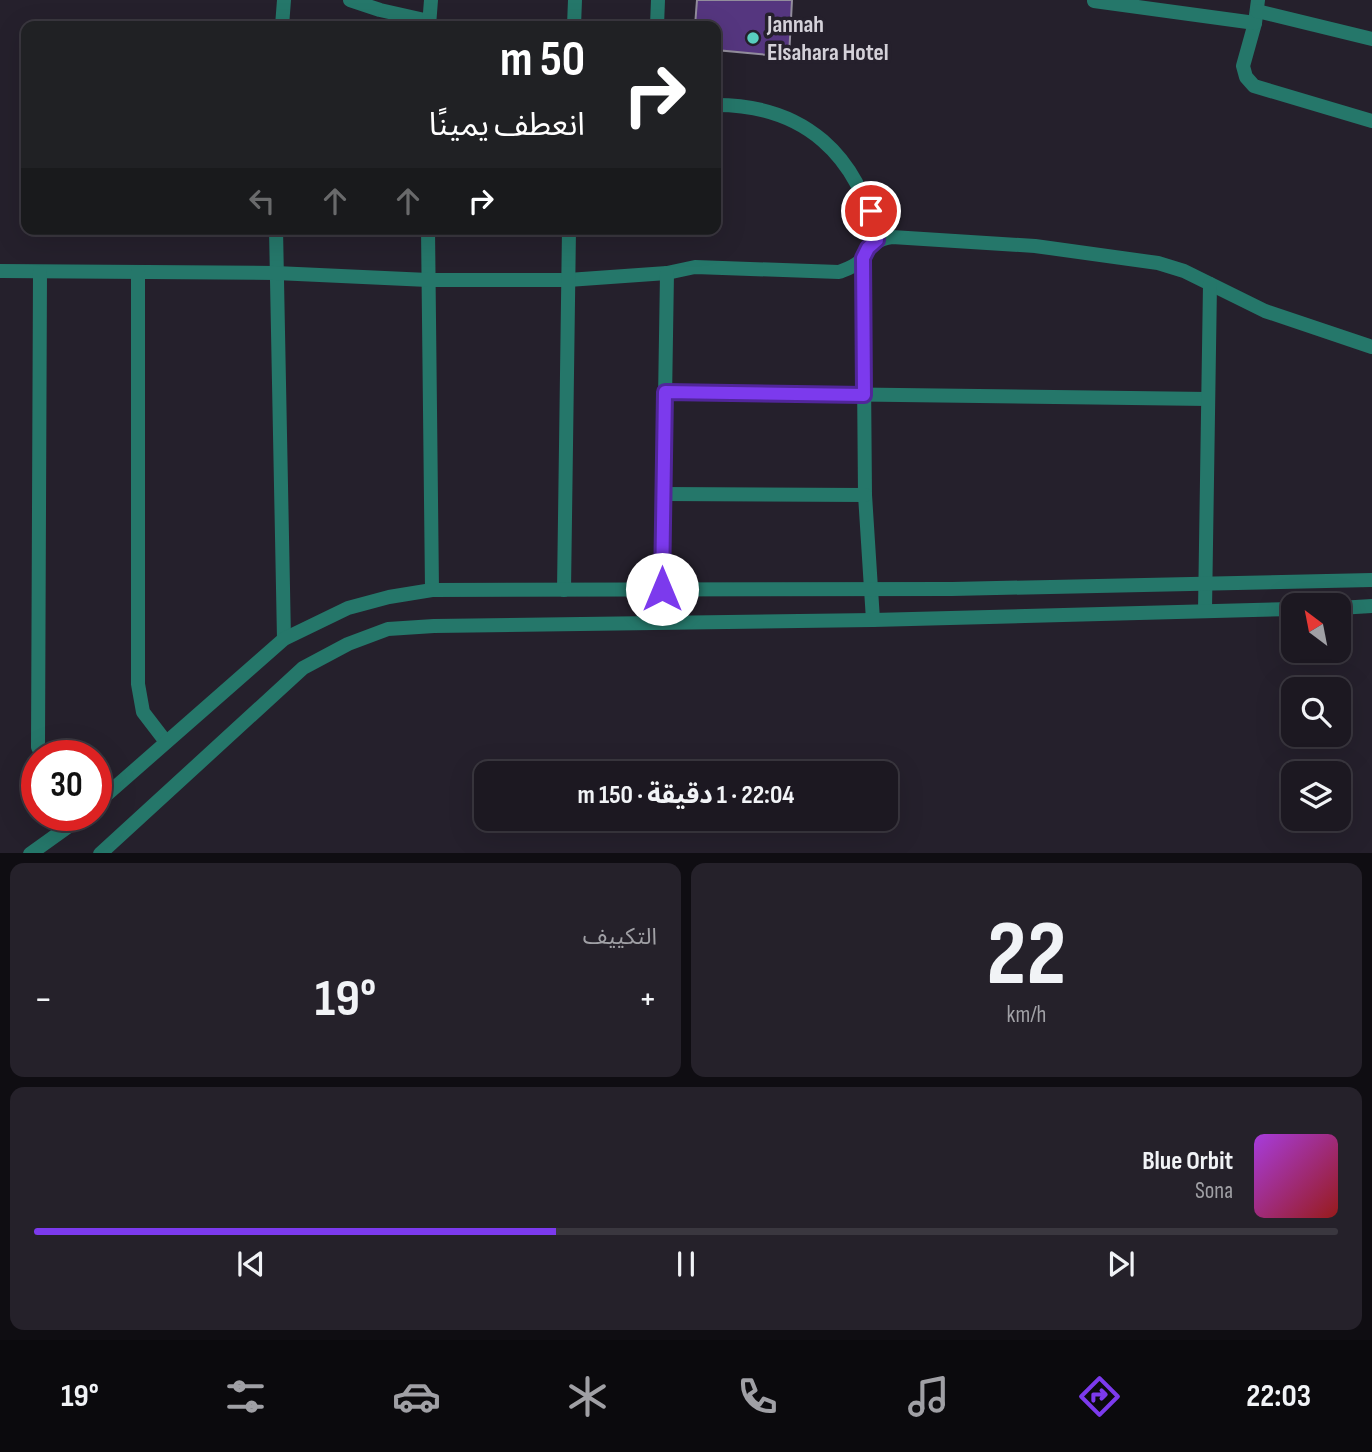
<!DOCTYPE html>
<html lang="ar">
<meta charset="utf-8">
<style>
body{margin:0;font-family:"Sofia Sans Condensed","Noto Sans Arabic",sans-serif;background:#25212a;color:#f1f3f6;direction:rtl;height:100vh;display:flex;flex-direction:column;font-size:26px;white-space:nowrap}
*{box-sizing:border-box;margin:0}
p{font-size:23px;color:#a0a0a5}
.icon{flex:none;width:38px;height:38px;fill:none;stroke:currentColor;stroke-width:2;stroke-linecap:round;stroke-linejoin:round}
.map{position:relative;height:853px;overflow:hidden;direction:ltr}
.panel{display:flex;flex-direction:column;gap:10px;padding:10px;background:#0f0d12;flex:1}
.panel>*{flex:none}
.banner{position:absolute;left:21px;top:21px;width:700px;height:214px;border-radius:14px;box-shadow:0 7px 28px #0002,0 0 0 2px #3a373f;direction:rtl;background:#202124;color:#fff;overflow:hidden}
.needle{width:46px;rotate:328deg}
.tools{position:absolute;left:1281px;top:593px;display:grid;gap:14px}
.tools a{display:grid;place-items:center;width:70px;height:70px;border-radius:14px;background:#1c1821;box-shadow:0 7px 28px #0002,0 0 0 2px #3a373f;font-size:35px}
.speed{position:absolute;left:21px;top:740px;display:flex;gap:14px;font-size:35px;font-weight:700;text-align:center}
.speed>*{display:grid;place-content:center;width:91px;height:91px;border-radius:50%;background:#1c1821;box-shadow:0 7px 28px #0002,0 0 0 2px #3a373f;line-height:1}
.speed .limit{border:10px solid #d22;background:#fff;color:#111}
.pin{position:absolute;display:grid;place-items:center;width:60px;height:60px;color:#fff;margin:-30px;border:4px solid #fff;border-radius:50%;box-shadow:0 2px 7px #0007}
.me{position:absolute;width:77px;margin:-38px;rotate:0deg;stroke-linejoin:round;filter:drop-shadow(0 0 5px #0008)}
.turn{display:flex;align-items:center;gap:24px;height:147px;padding:0 21px;font-size:32px}
.turn .icon{width:91px;height:91px;stroke-width:2.5}
.turn b{display:block;font-size:49px;line-height:60px}
.lanes{display:flex;align-items:center;height:66px;padding:0 21px;background:#0003;justify-content:center;gap:35px;direction:ltr}
.lanes .off{opacity:.35}
.big{font-size:52px;font-weight:700;line-height:1.1}
.panel .widget{flex:1;display:flex;flex-direction:column;justify-content:center;gap:10px;min-width:0;padding:0 24px;border-radius:14px;background:#25212a}
.panel .dial{align-items:center;gap:0}
.dial b{font-size:91px;line-height:1}
.song{display:flex;align-items:center;gap:21px}
.cover{width:84px;height:84px;border-radius:10px;background:linear-gradient(135deg,hsl(280 70% 55%),hsl(0 70% 35%))}
.played{height:7px;border-radius:4px;background:linear-gradient(90deg,#7c3aed 40%,#3a373f 40%)}
.keys{display:flex;justify-content:space-around;direction:ltr}
.heat{display:flex;justify-content:space-between;align-items:center;font-size:38px;direction:ltr}
.panel .tiles{flex:1;display:grid;gap:10px;grid-template-columns:1fr 1fr}
.widget:last-child{grid-column:span 2}
.trip{position:absolute;left:474px;top:761px;width:424px;height:70px;border-radius:14px;background:#1c1821;box-shadow:0 7px 28px #0002,0 0 0 2px #3a373f;font-weight:700;line-height:70px;text-align:center;direction:rtl}
.tab-bar{display:flex;height:112px;justify-content:space-around;align-items:center;background:#0b0a0d;color:#a0a0a5}
.tab-bar .icon{width:49px;height:49px}
.tab-bar .current{color:#7c3aed}
.tab-bar b{font-size:32px;color:#f1f3f6}
.map>svg:first-child{display:block}
</style>
<div class="map">
<svg width="1372" height="854" viewBox="0 0 1372 854">
<rect width="100%" height="100%" fill="#25202c"/>
<path fill="#55367f" stroke="#928d9c" stroke-width="2" d="M697 0H792L789 57 716 50V26H695Z"/>
<g fill="none" stroke-linecap="round" stroke-linejoin="round">
<g stroke="#25776a" stroke-width="14">
<path d="M350 0 380 10 429 21"/>
<path d="M1258 0 1255 23 1243 66 1246 77 1254 86 1372 121"/>
<path d="M1094 1 1255 23"/>
<path d="M1257 11 1372 39"/>
<path d="M282 26 284 0"/>
<path d="M429 26 431 0"/>
<path d="M574 26 575 0"/>
<path d="M657 26 658 0"/>
<path d="M716 105C805 105 858 155 877 240"/>
<path d="M276 229 284 639"/>
<path d="M428 229 432 590"/>
<path d="M863 259 865 495 873 620"/>
<path d="M0 271 276 273 428 280H568L667 273 695 267 839 272C847 269 854 267 860 261 874 247 869 241 892 237L1035 246 1158 263 1184 271 1265 311 1372 347"/>
<path d="M40 272 38 747 43 756"/>
<path d="M138 272V684L143 712 166 742"/>
<path d="M665 392 1208 399"/>
<path d="M663 494 865 495"/>
<path d="M662 589 667 273"/>
<path d="M564 590 569 229"/>
<path d="M1339 608 1372 606"/>
<path d="M1205 610 1210 284"/>
<path d="M96 804 284 639 348 608 389 597 432 590 952 589 1372 580"/>
<path d="M30 854 83 816"/>
<path d="M100 854 303 668 348 644 388 629 434 626 873 620 1293 609"/>
</g>
</g>
<g fill="none" stroke-linecap="round" stroke-linejoin="round">
<defs>
<path id="route" d="M662 589 665 392 864 395 863 258 868 248 877 240 871 211"/>
</defs>
<use href="#route" stroke="#51269a" stroke-width="18"/>
<use href="#route" stroke="#7c3aed" stroke-width="12"/>
</g>
<circle fill="#58cebf" stroke="#25202c" stroke-width="2.5" cx="753" cy="38" r="7"/>
<g text-anchor="middle" dominant-baseline="central" stroke-width="7" stroke-linejoin="round" paint-order="stroke">
<g font-size="24" font-weight="bold" fill="#d4d1d9" stroke="#25202c" text-anchor="start">
<text x="767" y="24">Jannah<tspan x="767" dy="28">Elsahara Hotel</tspan></text>
</g>
</g>
</svg>
<div class="tools">
<a><svg class="needle" viewBox="-14 -14 28 28"><path d="M0-13l5 13h-10z" fill="#e53935"/><path d="M0 13l5-13h-10z" fill="#a0a0a5"/></svg></a>
<a><svg class="icon" aria-label="search" viewBox="0 0 24 24"><circle cx="10" cy="10" r="6"/><path d="M15 15l6 6"/></svg></a>
<a><svg class="icon" aria-label="layers" viewBox="0 0 24 24"><path d="M12 4l9 5-9 5-9-5zM3 14l9 5 9-5"/></svg></a>
</div>
<div class="speed"><div class="limit">30</div></div>
<div class="pin" style="left:871px;top:211px;background:#d93025"><svg class="icon" aria-label="arrive" viewBox="0 0 24 24"><path d="M6 21V4h12l-3 4 3 4H6"/></svg></div>
<svg class="me" style="left:662px;top:589px" viewBox="-20 -20 40 40"><circle r="19" fill="#fff"/><path d="M0-13L10 11 0 6-10 11z" fill="#7c3aed"/></svg>
<div class="trip">22:04 · 1 دقيقة · 150 m</div>
<div class="banner">
<div class="turn"><svg class="icon" aria-label="right" viewBox="0 0 24 24"><path d="M7 20v-9h11M14 6l5 5-5 5"/></svg><div><b>50 m</b>انعطف يمينًا</div></div>
<div class="lanes"><svg class="icon off" aria-label="left" viewBox="0 0 24 24"><path d="M17 20v-9H6M10 6l-5 5 5 5"/></svg><svg class="icon off" aria-label="ahead" viewBox="0 0 24 24"><path d="M12 20V5M6 11l6-6 6 6"/></svg><svg class="icon off" aria-label="ahead" viewBox="0 0 24 24"><path d="M12 20V5M6 11l6-6 6 6"/></svg><svg class="icon" aria-label="right" viewBox="0 0 24 24"><path d="M7 20v-9h11M14 6l5 5-5 5"/></svg></div>
</div>
</div>
<section class="panel">
<div class="tiles">
<div class="widget dial"><b>22</b><p>km/h</p></div>
<div class="widget"><p>التكييف</p>
<div class="heat"><a>−</a><b class="big">19°</b><a>+</a></div>
</div>
<div class="widget">
<div class="song"><i class="cover"></i><div><b>Blue Orbit</b><p>Sona</p></div></div>
<div class="played"></div>
<div class="keys"><svg class="icon" aria-label="previous" viewBox="0 0 24 24"><path d="M18 5L8 12l10 7zM5 5v14"/></svg><svg class="icon" aria-label="pause" viewBox="0 0 24 24"><path d="M8 5v14M16 5v14"/></svg><svg class="icon" aria-label="next" viewBox="0 0 24 24"><path d="M6 5l10 7-10 7zM19 5v14"/></svg></div>
</div>
</div>
</section>
<nav class="tab-bar">
<b>22:03</b>
<svg class="icon current" aria-label="directions" viewBox="0 0 24 24"><path d="M12 3l9 9-9 9-9-9zM9 14v-3h6M13 9l2 2-2 2"/></svg>
<svg class="icon" aria-label="music" viewBox="0 0 24 24"><path d="M9 18V5l10-2v13"/><circle cx="6" cy="18" r="3"/><circle cx="16" cy="16" r="3"/></svg>
<svg class="icon" aria-label="phone" viewBox="0 0 24 24"><path d="M5 4h4l2 5-3 2q2 4 5 5l2-3 5 2v4C11 20 4 13 5 4z"/></svg>
<svg class="icon" aria-label="climate" viewBox="0 0 24 24"><path d="M12 3v18M4 7l16 10M4 17L20 7"/></svg>
<svg class="icon" aria-label="car" viewBox="0 0 24 24"><path d="M5 17H2v-5l4-1 3-4h7l3 4 3 1v5h-3M9 17h6M6 11h13"/><circle cx="7" cy="17" r="2"/><circle cx="17" cy="17" r="2"/></svg>
<svg class="icon" aria-label="filters" viewBox="0 0 24 24"><path d="M4 7h16M4 17h16"/><circle cx="9" cy="7" r="2"/><circle cx="15" cy="17" r="2"/></svg>
<b>19°</b>
</nav>
